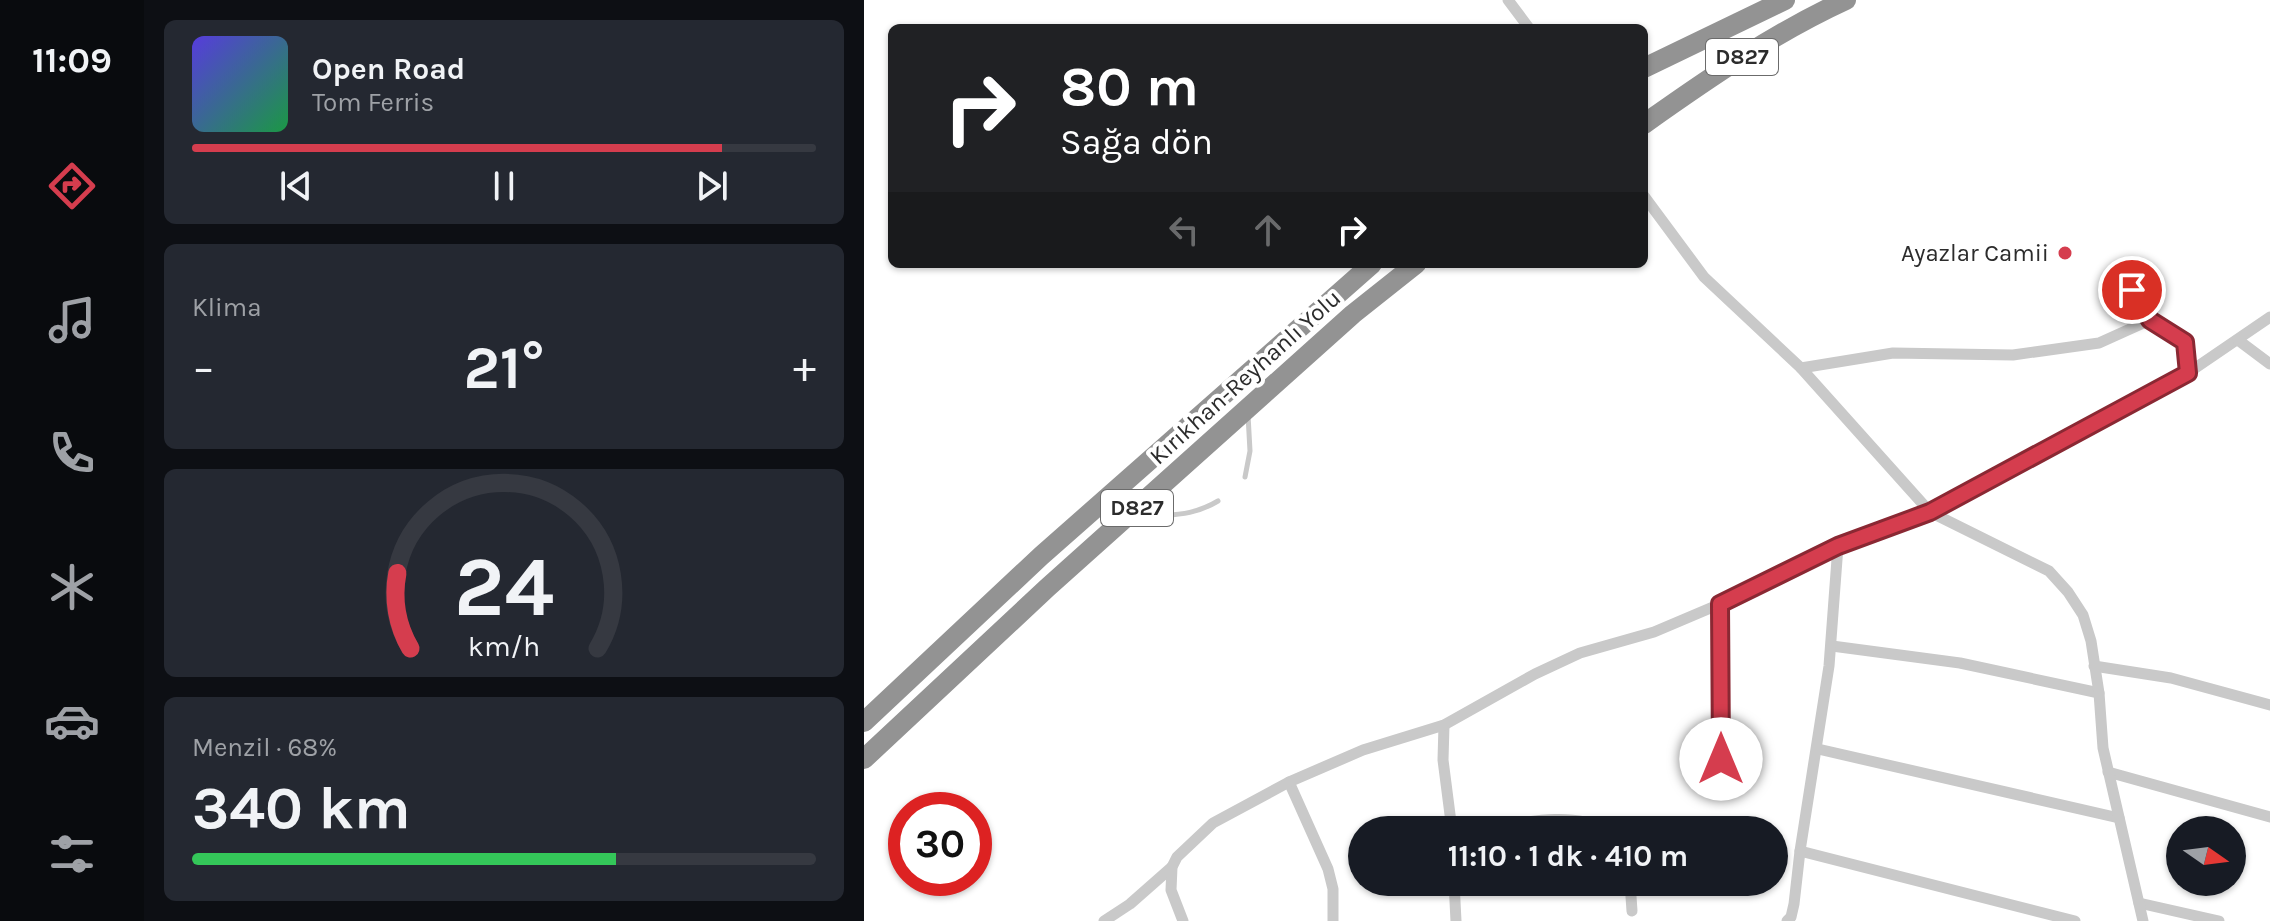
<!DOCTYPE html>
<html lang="tr">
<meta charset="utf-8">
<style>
body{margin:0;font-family:Karla,sans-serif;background:#242831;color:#f1f3f6;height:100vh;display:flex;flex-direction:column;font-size:30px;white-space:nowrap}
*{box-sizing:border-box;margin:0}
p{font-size:26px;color:#9ea1a6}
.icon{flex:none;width:44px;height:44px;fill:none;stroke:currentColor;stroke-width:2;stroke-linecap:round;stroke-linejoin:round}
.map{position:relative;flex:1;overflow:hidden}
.panel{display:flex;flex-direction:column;gap:20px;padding:20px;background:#0d0f14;width:720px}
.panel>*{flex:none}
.banner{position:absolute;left:24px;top:24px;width:760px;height:244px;border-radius:12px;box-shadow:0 2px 6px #0004;background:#202124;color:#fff;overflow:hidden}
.needle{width:52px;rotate:104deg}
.controls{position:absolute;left:1302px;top:816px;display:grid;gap:16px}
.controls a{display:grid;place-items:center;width:80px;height:80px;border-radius:50%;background:#171b24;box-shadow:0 2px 6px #0004;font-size:40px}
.speed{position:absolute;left:24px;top:792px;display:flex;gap:16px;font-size:40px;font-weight:700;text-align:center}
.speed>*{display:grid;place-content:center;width:104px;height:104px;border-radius:50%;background:#171b24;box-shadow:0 2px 6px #0004;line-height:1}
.speed .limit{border:12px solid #d22;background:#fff;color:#111}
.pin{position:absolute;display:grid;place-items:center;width:68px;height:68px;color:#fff;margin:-34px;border:4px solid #fff;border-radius:50%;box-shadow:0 2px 8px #0007}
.me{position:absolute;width:88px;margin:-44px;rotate:0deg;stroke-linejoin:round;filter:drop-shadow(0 0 6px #0008)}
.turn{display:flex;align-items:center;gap:28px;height:168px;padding:0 40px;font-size:36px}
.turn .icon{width:104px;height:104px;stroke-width:2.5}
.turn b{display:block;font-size:56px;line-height:68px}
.lanes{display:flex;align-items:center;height:76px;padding:0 40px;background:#0003;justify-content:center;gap:40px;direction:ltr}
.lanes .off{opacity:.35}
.big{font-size:60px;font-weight:700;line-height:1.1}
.panel .tile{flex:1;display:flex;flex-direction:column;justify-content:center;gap:12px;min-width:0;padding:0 28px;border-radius:12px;background:#242831}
.panel .dial{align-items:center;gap:0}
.dial svg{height:208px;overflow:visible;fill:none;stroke:#363941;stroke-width:7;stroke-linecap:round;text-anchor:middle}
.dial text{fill:#f1f3f6;stroke:none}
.song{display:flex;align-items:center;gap:24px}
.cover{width:96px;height:96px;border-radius:12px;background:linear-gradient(135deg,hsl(250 70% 55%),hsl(140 70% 35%))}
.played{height:8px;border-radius:4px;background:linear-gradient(90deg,#d53d4e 85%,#363941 85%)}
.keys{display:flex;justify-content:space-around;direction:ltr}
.heat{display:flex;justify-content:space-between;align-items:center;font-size:44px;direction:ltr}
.charge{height:12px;border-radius:6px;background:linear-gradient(90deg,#34c759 68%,#363941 0)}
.trip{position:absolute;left:484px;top:816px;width:440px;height:80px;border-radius:40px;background:#171b24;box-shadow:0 2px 6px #0004;font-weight:700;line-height:80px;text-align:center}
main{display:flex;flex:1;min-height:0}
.menu{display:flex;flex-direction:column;width:144px;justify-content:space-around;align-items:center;background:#090b0e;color:#9ea1a6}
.menu .icon{width:56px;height:56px}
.menu .active{color:#d53d4e}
.menu b{font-size:36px;color:#f1f3f6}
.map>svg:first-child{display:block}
</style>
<main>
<nav class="menu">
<b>11:09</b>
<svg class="icon active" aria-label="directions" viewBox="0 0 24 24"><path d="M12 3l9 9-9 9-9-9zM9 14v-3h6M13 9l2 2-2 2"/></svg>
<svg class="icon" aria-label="music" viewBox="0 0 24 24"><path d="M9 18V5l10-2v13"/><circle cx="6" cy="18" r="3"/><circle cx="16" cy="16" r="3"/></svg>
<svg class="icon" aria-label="phone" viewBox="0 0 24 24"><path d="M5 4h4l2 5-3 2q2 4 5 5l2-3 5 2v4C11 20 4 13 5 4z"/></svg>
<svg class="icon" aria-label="climate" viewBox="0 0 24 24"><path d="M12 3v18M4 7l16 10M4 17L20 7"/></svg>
<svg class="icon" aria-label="car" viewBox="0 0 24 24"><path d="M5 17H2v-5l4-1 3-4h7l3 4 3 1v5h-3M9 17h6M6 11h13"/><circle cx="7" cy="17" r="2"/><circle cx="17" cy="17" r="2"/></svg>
<svg class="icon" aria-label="filters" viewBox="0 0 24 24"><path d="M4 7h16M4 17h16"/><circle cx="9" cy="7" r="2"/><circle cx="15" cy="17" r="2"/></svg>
</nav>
<section class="panel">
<div class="tile">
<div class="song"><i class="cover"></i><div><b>Open Road</b><p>Tom Ferris</p></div></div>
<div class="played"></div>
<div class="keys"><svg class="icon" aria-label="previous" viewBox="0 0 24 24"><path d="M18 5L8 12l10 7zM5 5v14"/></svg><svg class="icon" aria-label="pause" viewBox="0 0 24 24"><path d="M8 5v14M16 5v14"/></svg><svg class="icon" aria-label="next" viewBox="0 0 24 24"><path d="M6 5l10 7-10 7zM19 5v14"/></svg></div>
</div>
<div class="tile"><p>Klima</p>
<div class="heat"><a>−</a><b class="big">21°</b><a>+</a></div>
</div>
<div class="tile dial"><svg viewBox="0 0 100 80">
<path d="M14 69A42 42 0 1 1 86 69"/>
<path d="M14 69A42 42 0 0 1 9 40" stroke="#d53d4e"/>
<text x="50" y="56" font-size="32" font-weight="700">24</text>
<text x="50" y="72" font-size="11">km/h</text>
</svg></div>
<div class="tile"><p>Menzil · 68%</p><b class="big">340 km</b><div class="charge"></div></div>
</section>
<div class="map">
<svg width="1406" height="921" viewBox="0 0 1406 921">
<rect width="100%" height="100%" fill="#fff"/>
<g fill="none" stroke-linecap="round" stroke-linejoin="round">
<g stroke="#c9c9c9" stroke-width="5">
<path d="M1268 290 1285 319"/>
<path d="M381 477 386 451 384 415"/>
<path d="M271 519C302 513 324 519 354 501"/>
</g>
<g stroke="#c9c9c9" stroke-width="11">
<path d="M644 0 665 28"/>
<path d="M780 196 840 277 937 368 1066 512 1324 373 1406 317"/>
<path d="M1374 340 1406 364"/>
<path d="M937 368 1029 353 1149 355 1235 343 1286 320 1321 342 1324 373"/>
<path d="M856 604 857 759"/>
<path d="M968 646 1096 663 1235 693"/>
<path d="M1230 666 1307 678 1406 705"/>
<path d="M580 725 579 760 588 830"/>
<path d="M954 749 1255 818"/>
<path d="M1244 772 1406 817"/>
<path d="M425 782 464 869 469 889V921"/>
<path d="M612 830C650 825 706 809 741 830"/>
<path d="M936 851 1211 921"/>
<path d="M590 882 592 921"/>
<path d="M766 882 768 911"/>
<path d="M1275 903 1355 921"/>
<path d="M240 921 266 904 308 867"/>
<path d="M319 921 307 890 308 867 313 857 349 823 425 782 499 750 580 725 671 674 716 653 790 632 856 604 974 546 1066 512 1185 571 1204 592 1219 615 1227 641 1235 693 1239 748 1279 921"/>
<path d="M923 921 927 917 930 904 936 851 965 666 974 546"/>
</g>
<g stroke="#939393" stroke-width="20">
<path d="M780 68 921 0"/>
<path d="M780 124C845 78 910 33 982 0"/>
<path d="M0 722 177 556 508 264"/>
<path d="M0 759 183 588 489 314 552 264"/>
</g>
</g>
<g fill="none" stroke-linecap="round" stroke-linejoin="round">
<defs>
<path id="route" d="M857 759 856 604 974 546 1066 512 1324 373 1321 342 1286 320 1268 290"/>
</defs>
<use href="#route" stroke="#8a2833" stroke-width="20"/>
<use href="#route" stroke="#d53d4e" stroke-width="14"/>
</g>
<circle fill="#d53d4e" stroke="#fff" stroke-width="3" cx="1201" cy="253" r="8"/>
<g text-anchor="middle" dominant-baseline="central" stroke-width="8" stroke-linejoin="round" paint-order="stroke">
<g fill="#fff" stroke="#6b6b6b" stroke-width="2">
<rect x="842" y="39" width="72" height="36" rx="6"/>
<rect x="237" y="490" width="72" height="36" rx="6"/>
</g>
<g font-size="22" font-weight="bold" fill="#2c2c2c">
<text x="878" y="57">D827</text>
<text x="273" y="508">D827</text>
</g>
<g font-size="24" fill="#2c2c2c" stroke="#fff" text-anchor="end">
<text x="1185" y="253">Ayazlar Camii</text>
</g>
<g font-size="24" fill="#2c2c2c" stroke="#fff">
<text transform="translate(381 377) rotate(-42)">Kırıkhan-Reyhanlı Yolu</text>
</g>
</g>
</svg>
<div class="controls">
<a><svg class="needle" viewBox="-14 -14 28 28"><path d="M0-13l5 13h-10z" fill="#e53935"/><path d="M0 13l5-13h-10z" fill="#9ea1a6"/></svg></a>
</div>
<div class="speed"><div class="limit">30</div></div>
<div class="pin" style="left:1268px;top:290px;background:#d93025"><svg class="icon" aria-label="arrive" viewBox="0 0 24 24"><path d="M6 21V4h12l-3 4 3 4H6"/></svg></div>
<svg class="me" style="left:857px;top:759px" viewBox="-20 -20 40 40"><circle r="19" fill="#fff"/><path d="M0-13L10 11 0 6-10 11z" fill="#d53d4e"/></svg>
<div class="trip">11:10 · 1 dk · 410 m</div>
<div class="banner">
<div class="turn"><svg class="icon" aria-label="right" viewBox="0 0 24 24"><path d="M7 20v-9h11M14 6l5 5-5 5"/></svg><div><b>80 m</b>Sağa dön</div></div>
<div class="lanes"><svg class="icon off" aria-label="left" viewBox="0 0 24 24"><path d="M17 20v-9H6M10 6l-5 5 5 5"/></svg><svg class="icon off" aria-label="ahead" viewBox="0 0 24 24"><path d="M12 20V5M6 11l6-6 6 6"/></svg><svg class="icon" aria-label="right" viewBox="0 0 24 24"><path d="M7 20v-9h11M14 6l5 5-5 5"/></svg></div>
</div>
</div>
</main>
